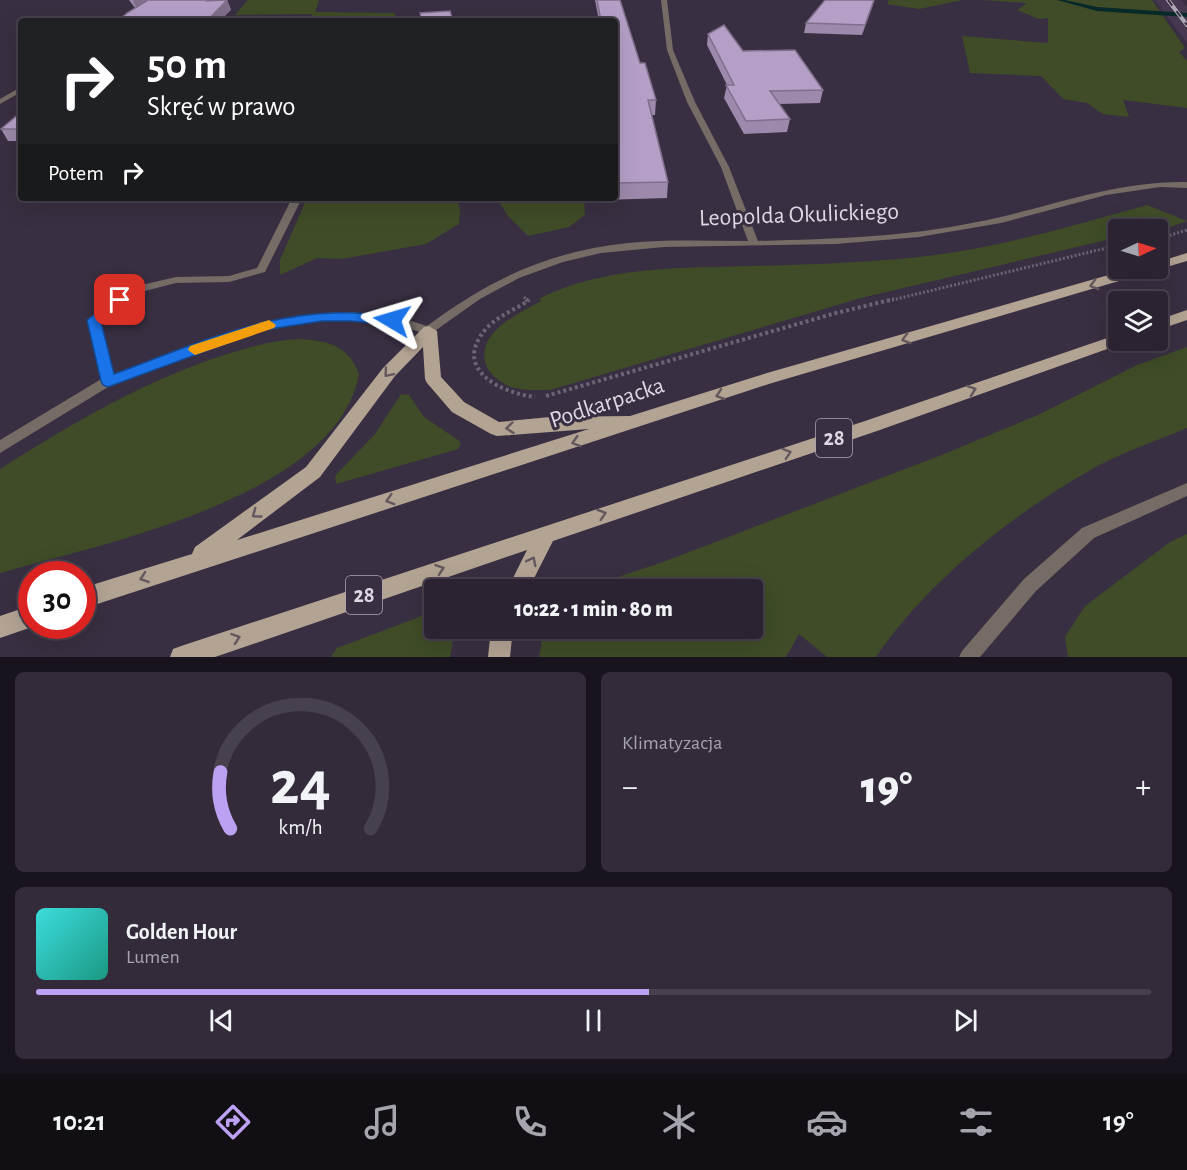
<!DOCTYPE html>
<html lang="pl">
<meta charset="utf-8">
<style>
body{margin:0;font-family:"Alegreya Sans",sans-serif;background:#332b3a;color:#f1f3f6;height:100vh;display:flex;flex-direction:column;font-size:22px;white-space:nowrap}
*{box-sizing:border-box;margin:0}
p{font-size:20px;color:#a6a4ac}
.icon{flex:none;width:33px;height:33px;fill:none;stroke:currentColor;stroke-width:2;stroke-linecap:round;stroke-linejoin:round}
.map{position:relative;height:657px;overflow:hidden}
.sheet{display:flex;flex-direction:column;gap:15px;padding:15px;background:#18131c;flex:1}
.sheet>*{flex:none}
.hud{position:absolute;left:18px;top:18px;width:600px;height:183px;border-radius:6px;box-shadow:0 6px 24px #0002,0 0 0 2px #47404d;background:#202124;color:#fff;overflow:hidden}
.needle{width:39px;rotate:86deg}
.tools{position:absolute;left:1108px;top:219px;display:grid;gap:12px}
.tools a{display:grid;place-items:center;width:60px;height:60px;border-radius:6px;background:#2b2332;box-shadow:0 6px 24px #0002,0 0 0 2px #47404d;font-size:30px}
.speed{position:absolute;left:18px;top:561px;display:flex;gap:12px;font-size:30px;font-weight:700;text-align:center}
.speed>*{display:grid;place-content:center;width:78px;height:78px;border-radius:50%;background:#2b2332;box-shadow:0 6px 24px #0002,0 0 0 2px #47404d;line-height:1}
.speed .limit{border:9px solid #d22;background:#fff;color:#111}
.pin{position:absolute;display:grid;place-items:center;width:51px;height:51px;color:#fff;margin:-26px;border-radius:12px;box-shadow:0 3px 9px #0006}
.me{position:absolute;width:66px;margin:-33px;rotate:277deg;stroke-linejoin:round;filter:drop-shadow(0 0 4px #0008)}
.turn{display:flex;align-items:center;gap:21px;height:126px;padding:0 30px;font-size:27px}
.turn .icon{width:78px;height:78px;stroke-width:2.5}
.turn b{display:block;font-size:42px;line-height:51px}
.then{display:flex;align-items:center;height:57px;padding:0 30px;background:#0003;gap:12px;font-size:22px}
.big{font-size:45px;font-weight:800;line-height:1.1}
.sheet .tile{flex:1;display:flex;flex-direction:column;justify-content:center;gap:9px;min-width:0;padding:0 21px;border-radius:9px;background:#332b3a}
.sheet .dial{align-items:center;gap:0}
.dial svg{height:156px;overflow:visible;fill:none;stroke:#47404d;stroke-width:7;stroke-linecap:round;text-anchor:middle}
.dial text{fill:#f1f3f6;stroke:none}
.song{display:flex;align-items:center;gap:18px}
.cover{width:72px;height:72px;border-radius:9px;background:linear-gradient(135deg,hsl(180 70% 55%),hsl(170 70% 35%))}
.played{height:6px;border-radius:3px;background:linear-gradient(90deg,#bca0f2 55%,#47404d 55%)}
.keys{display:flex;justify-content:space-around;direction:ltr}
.heat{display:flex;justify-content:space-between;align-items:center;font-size:33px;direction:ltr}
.sheet .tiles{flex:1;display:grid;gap:15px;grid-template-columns:1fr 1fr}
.tile:last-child{grid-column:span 2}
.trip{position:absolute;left:424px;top:579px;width:339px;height:60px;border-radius:6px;background:#2b2332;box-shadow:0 6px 24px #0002,0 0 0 2px #47404d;font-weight:800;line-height:60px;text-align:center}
.tabs{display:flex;height:96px;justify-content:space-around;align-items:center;background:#110e14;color:#a6a4ac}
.tabs .icon{width:42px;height:42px}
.tabs .on{color:#bca0f2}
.tabs b{font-size:27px;color:#f1f3f6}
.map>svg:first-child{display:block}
</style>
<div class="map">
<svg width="1187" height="657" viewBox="0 0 1187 657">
<rect width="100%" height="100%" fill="#392f42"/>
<path fill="#453850" d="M1155 0H1181L1187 7V43Z"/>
<g fill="#3f4c27">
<path d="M248 0H319L315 12 395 13V21H309L312 14 235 15Z"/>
<path d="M889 0H963L919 9 887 4Z"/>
<path d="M982 0H1152L1185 48 1179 52 1187 61V108L1123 100 1129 117 1103 114 1087 103 1063 99 1041 76 970 73 962 36 1048 43V18L1039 19 1017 10 1027 3Z"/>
<path d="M307 198H457L460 210 459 224 426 244 342 259 317 258 280 275V260Z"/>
<path d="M497 198H584L585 215 569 227 528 236 508 216Z"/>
<path d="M1147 205 1187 221 1158 231 1119 230V237L861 298 550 390C537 390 521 391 509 386 481 374 476 349 498 328 510 317 527 309 541 301L540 298C606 266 681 268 753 266 802 265 850 263 899 259 984 252 1065 228 1147 205Z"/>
<path d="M301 339C329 341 349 346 359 374 337 497 101 544 0 573V469C68 426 135 386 212 359 241 349 271 340 301 339Z"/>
<path d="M1187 347V428C1154 442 1117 454 1087 472 1009 517 926 583 876 657H827L799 634 786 657H539L544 629 753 628V590L582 589 666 561 944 454 1040 414 1137 365Z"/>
<path d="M401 394 409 395 424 417 458 440 461 444 458 449 336 484 335 476 375 434Z"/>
<path d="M1187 534V657H1068L1065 637 1085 606 1170 542Z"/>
<path d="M435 611V628L455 629 450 657H331L337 648Z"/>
</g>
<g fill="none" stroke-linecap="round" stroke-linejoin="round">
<path fill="#082929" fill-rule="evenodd" d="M1057 0H1065L1097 7 1187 13V17L1097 11Z"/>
<g stroke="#6c6374" stroke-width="3" stroke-dasharray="2 2" stroke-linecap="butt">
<path d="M1158 239 1187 230"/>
<path d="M524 297 528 301"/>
<path d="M888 301 1119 245"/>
</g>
<g stroke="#6c6374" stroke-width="4" stroke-dasharray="3 3" stroke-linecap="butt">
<path d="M526 299 528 301C514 310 496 317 485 330 452 369 501 393 535 397"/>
<path d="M546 396 836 313 894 299"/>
</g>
<path fill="#746c65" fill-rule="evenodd" d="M292 198H302L265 272 229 282 176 283 137 293 100 321 115 381 113 384H103L88 320 90 317 129 288 176 277 229 276 257 268Z"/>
<g fill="#746c65" fill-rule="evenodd">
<path d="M661 0H667L673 50 695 102 729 167 758 241C831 239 905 237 977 222 1049 208 1111 181 1187 182V188L1160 187 1106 195 1001 223 919 237 836 244 664 247 601 253 563 262 519 278 480 299 429 335 404 327 351 320 322 321 263 330 113 384 0 453V440L103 378 261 322 322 313 351 312 405 319 427 326C490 279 550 251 628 243 668 239 708 241 748 241L721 167 687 102 667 50Z"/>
<path d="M21 87V92L0 104V99Z"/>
<path d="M1187 483V496L1094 538 1036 591 980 657H959L962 651 1024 579 1082 528Z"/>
</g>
<g fill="#b3a393" fill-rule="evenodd">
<path d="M1187 253V261L772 383 82 609V588L192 554 195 547 306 467 383 368 424 327 429 326 437 331 441 377 464 402 499 422 550 417 630 416 767 373 1133 268H1158V262ZM423 347 425 379 427 383 452 412 491 434 497 436 589 429 237 540 320 477 395 376Z"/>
<path d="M1187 310V320L1158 330V320Z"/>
<path d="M1119 334V340H1126L1124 343 877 431 553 541 528 590H507L527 550 215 657H170L173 649 181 646 865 421Z"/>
<path d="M32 605V626H35L0 638V616Z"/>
<path d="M491 628H513L510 657H488Z"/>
</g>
<defs>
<path id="rail" d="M1168 0 1187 25"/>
</defs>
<use href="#rail" stroke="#aea7b5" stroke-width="4"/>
<use href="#rail" stroke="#392f42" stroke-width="2" stroke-dasharray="7" stroke-linecap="butt"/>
</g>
<g fill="#9c89ab">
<path d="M129 0H227L231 10 135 8Z"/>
<path d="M595 0H620L640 63 656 100 655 115H652L668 182 667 198 603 200 602 198H615V21H599Z"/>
<path d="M874 0 862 35 804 33 806 23Z"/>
<path d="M708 34 743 51 823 90 820 103 779 104 790 119 787 132 744 134 724 98 727 85 707 45Z"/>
<path d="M21 112V141H8L1 129Z"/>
</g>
<g fill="#7f6f8b">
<path d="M134 0H153L137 10 133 1Z"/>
<path d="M227 0 231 10 220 21H207Z"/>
<path d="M874 0 872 8 862 35 865 25Z"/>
</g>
<g fill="#b59fc7" stroke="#7f6f8b" stroke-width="1.5">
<path d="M148 0H208L207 1 227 0 207 21H118L127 13Z"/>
<path d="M597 0H620L640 63H645L656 100H648L668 182 615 183V134H616L615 128V21H601Z"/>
<path d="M825 0H874L865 25 806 23Z"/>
<path d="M450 11 453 21H422L420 13Z"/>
<path d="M724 25 743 51 795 50 823 90 770 91 790 119 746 121 726 85H734L708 34Z"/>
<path d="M21 112V129H1Z"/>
</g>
<defs><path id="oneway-chevron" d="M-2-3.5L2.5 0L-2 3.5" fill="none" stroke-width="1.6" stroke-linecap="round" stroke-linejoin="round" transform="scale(1.5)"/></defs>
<g stroke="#64585e">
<use href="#oneway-chevron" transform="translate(1094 285) rotate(164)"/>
<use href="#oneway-chevron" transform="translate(906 339) rotate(164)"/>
<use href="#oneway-chevron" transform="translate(388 373) rotate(130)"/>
<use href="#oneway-chevron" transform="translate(972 390) rotate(-19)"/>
<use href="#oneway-chevron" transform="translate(720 395) rotate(161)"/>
<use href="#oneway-chevron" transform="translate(510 428) rotate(174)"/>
<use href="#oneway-chevron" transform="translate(576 442) rotate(163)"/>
<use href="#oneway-chevron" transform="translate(787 453) rotate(-18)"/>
<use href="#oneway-chevron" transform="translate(390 500) rotate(163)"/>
<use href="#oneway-chevron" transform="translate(256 514) rotate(144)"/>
<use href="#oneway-chevron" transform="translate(602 514) rotate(-18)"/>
<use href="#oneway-chevron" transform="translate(532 561) rotate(-63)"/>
<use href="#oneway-chevron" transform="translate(440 569) rotate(-19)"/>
<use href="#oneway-chevron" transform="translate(144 578) rotate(161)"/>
<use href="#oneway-chevron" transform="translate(236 638) rotate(-19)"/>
</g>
<path fill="#1a73e8" stroke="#114b97" stroke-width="1.5" d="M120 296 125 297 127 300 125 303 101 322 114 374C196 344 279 305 368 314 378 315 392 313 399 320L392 325 351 321H322L263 330 108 387 103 385 101 381 87 320Z"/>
<path fill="#f59e0b" d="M269 320 276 325 274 328 195 355 188 350 190 346Z"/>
<g text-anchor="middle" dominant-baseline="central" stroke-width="6" stroke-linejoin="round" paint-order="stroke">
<g fill="#392f42" stroke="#aca5b3" stroke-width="1.5">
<rect x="816" y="419" width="36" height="38" rx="4.5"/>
<rect x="346" y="576" width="36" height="38" rx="4.5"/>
</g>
<g font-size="22" font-weight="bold" fill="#ded8e4">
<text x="834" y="438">28</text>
<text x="364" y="595">28</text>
</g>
<g font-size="24" fill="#ded8e4" stroke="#392f42">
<text transform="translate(799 215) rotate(-2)">Leopolda Okulickiego</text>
<text transform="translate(607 403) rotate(-18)">Podkarpacka</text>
</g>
</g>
</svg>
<div class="tools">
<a><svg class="needle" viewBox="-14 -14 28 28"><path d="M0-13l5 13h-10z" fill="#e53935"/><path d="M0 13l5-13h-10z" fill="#a6a4ac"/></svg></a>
<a><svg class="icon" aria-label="layers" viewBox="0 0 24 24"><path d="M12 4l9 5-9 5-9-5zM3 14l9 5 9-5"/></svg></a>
</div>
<div class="speed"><div class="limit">30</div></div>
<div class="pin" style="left:120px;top:300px;background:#d93025"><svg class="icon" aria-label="arrive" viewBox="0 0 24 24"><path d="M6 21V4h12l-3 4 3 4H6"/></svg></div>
<svg class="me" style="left:392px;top:320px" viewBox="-20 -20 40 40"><path d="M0-17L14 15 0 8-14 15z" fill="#1a73e8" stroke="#fff" stroke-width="4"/></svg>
<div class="trip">10:22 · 1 min · 80 m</div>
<div class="hud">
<div class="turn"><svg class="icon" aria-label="right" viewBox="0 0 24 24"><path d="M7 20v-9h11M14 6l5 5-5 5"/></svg><div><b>50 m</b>Skręć w prawo</div></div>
<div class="then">Potem<svg class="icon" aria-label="right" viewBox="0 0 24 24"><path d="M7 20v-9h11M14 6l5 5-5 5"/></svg></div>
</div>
</div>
<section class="sheet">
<div class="tiles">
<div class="tile dial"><svg viewBox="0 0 100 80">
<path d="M14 69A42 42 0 1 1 86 69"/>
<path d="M14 69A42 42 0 0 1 9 40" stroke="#bca0f2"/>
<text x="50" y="56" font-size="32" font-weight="700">24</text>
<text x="50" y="72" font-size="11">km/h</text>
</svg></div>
<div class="tile"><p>Klimatyzacja</p>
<div class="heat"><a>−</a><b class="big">19°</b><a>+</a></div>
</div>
<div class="tile">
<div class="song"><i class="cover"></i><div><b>Golden Hour</b><p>Lumen</p></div></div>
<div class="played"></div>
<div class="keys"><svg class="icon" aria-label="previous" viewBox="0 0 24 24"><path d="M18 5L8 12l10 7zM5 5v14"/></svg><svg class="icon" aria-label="pause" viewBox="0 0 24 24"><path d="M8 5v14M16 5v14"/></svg><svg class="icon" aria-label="next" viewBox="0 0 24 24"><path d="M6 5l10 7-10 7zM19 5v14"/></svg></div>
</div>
</div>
</section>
<nav class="tabs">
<b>10:21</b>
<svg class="icon on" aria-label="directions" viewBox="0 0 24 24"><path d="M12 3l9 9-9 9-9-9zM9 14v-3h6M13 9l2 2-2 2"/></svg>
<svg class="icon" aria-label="music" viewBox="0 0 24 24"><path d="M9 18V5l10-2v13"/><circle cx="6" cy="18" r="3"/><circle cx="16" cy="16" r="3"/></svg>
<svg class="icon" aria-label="phone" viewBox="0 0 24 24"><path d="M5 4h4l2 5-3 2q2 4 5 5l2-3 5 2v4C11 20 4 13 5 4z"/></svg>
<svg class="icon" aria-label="climate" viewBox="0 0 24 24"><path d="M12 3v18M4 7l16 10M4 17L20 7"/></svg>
<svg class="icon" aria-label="car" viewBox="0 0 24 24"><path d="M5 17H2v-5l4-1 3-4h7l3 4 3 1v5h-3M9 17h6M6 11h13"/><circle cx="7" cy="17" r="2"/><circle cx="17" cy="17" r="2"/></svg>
<svg class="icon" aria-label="filters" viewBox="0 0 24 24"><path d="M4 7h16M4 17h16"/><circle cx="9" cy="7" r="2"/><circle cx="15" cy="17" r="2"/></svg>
<b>19°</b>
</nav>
